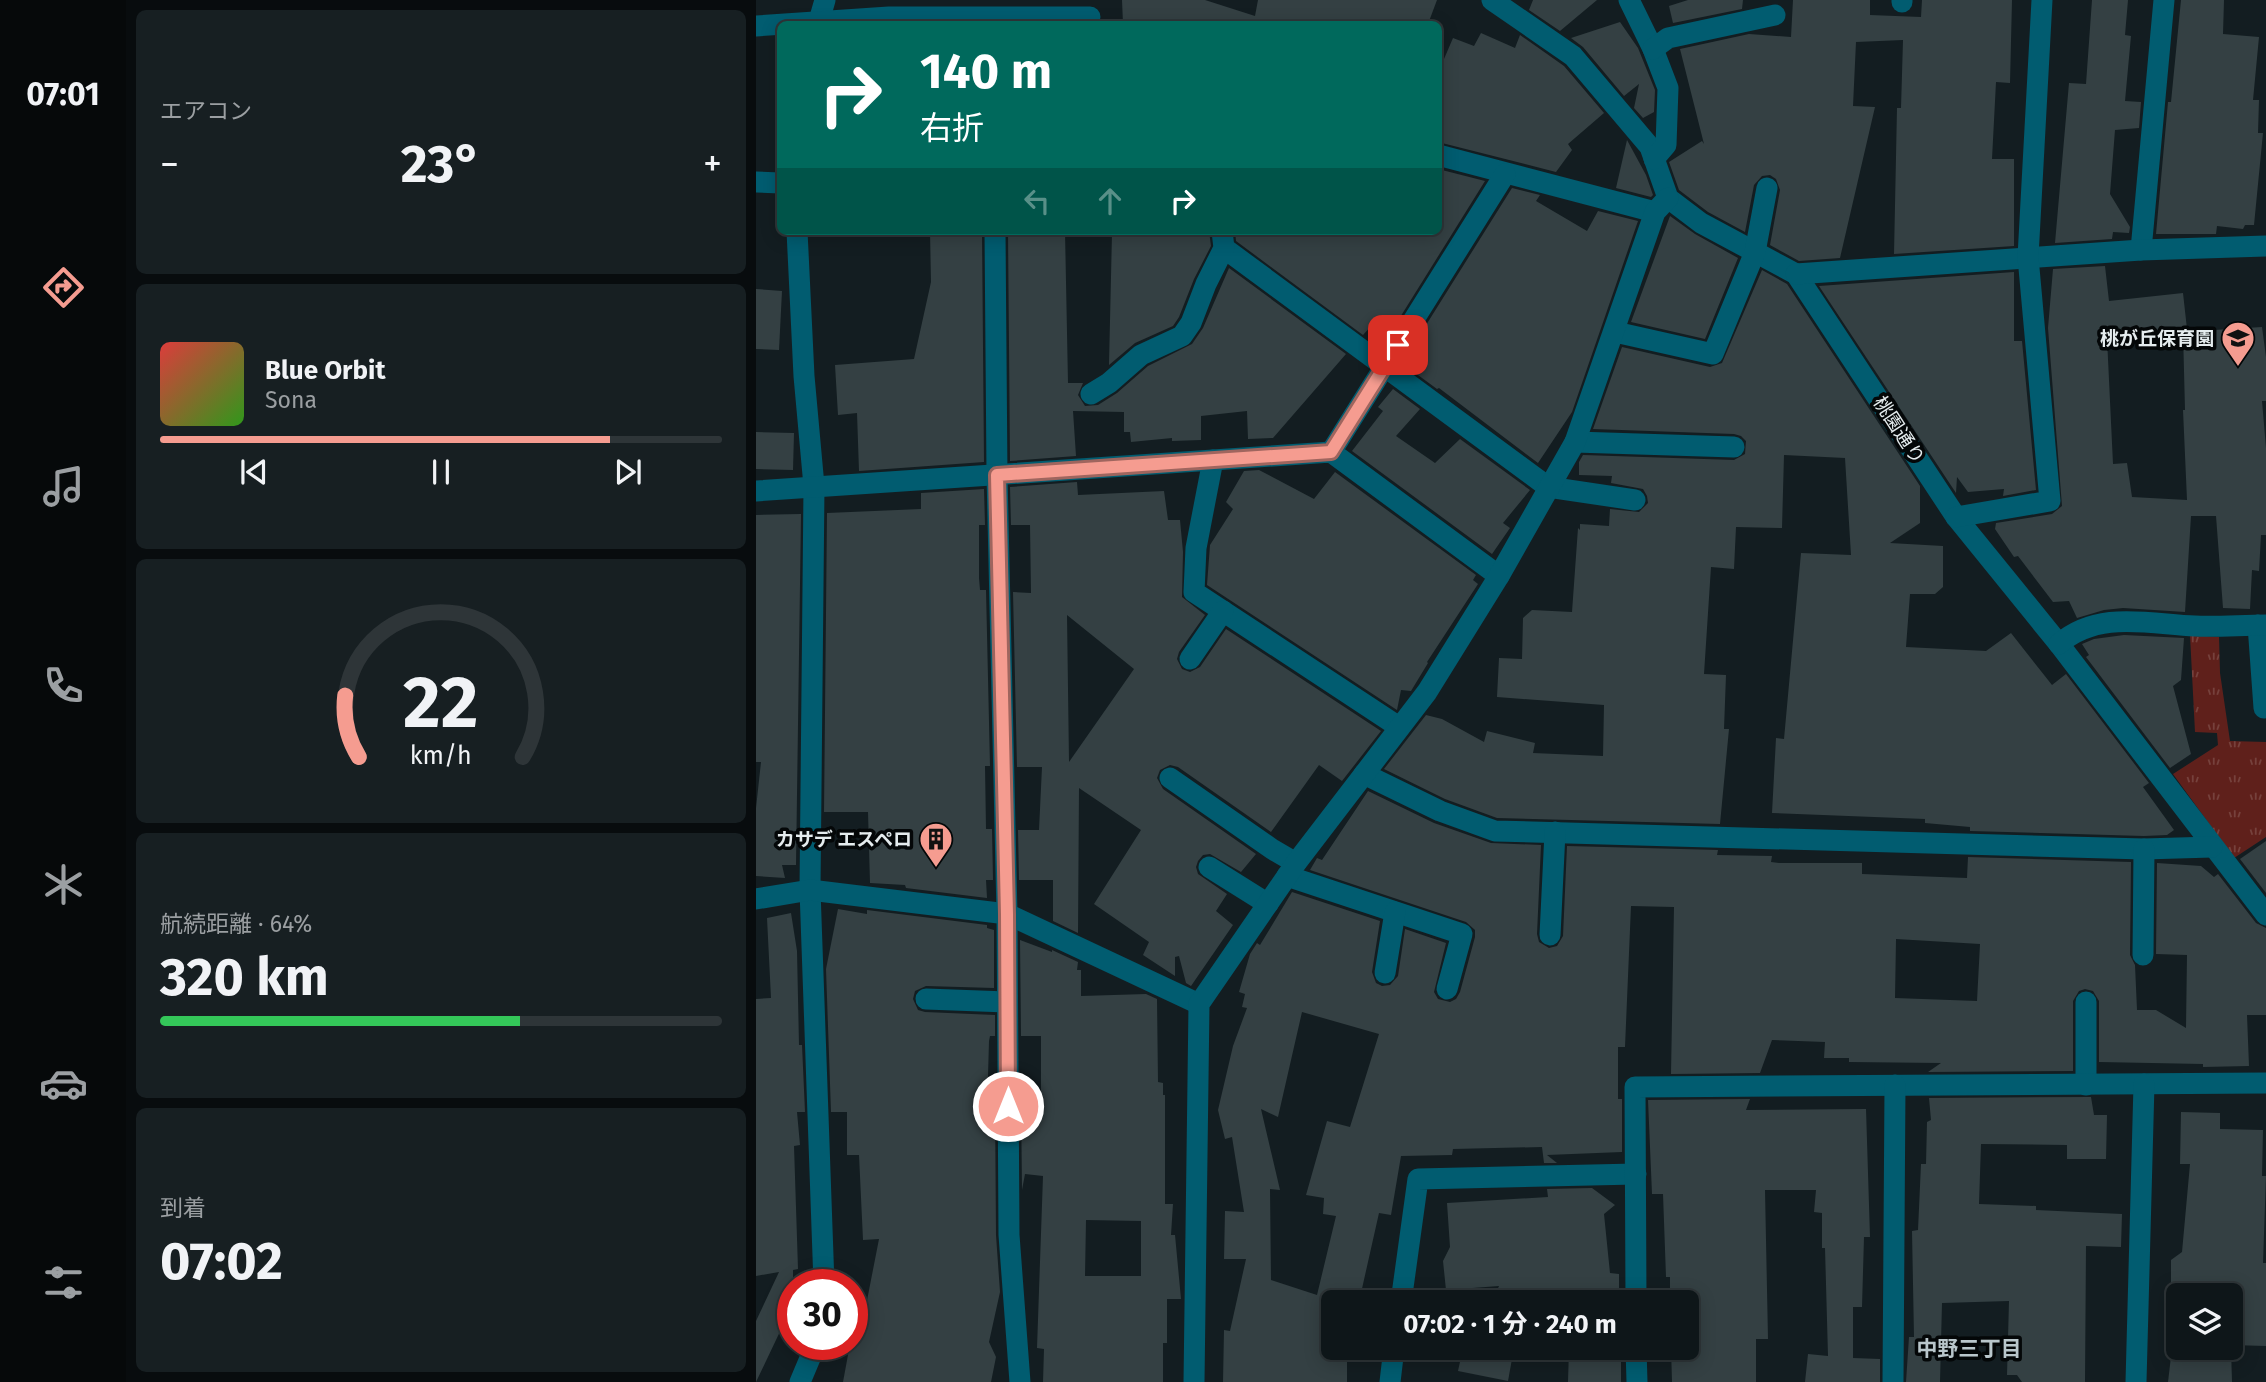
<!DOCTYPE html>
<html lang="ja">
<meta charset="utf-8">
<style>
body{margin:0;font-family:"Fira Sans","Noto Sans JP",sans-serif;background:#171f22;color:#f1f3f6;height:100vh;display:flex;flex-direction:column;font-size:26px;white-space:nowrap}
*{box-sizing:border-box;margin:0}
p{font-size:23px;color:#9b9fa2}
.icon{flex:none;width:38px;height:38px;fill:none;stroke:currentColor;stroke-width:2;stroke-linecap:round;stroke-linejoin:round}
.map{position:relative;flex:1;overflow:hidden}
.side{display:flex;flex-direction:column;gap:10px;padding:10px;background:#080c0e;width:630px}
.side>*{flex:none}
.hud{position:absolute;left:21px;top:21px;width:665px;height:214px;border-radius:10px;box-shadow:0 4px 18px #0003,0 0 0 2px #2e3538;background:#00695c;color:#fff;overflow:hidden}
.fabs{position:absolute;left:1410px;top:1283px;display:grid;gap:14px}
.fabs a{display:grid;place-items:center;width:77px;height:77px;border-radius:10px;background:#0e1619;box-shadow:0 4px 18px #0003,0 0 0 2px #2e3538;font-size:35px}
.speed{position:absolute;left:21px;top:1269px;display:flex;gap:14px;font-size:35px;font-weight:700;text-align:center}
.speed>*{display:grid;place-content:center;width:91px;height:91px;border-radius:50%;background:#0e1619;box-shadow:0 4px 18px #0003,0 0 0 2px #2e3538;line-height:1}
.speed .limit{border:10px solid #d22;background:#fff;color:#111}
.pin{position:absolute;display:grid;place-items:center;width:60px;height:60px;color:#fff;margin:-30px;border-radius:14px;box-shadow:0 4px 10px #0006}
.me{position:absolute;width:77px;margin:-38px;rotate:0deg;stroke-linejoin:round;filter:drop-shadow(0 0 5px #0008)}
.turn{display:flex;align-items:center;gap:24px;height:147px;padding:0 28px;font-size:32px}
.turn .icon{width:91px;height:91px;stroke-width:2.5}
.turn b{display:block;font-size:49px;line-height:60px}
.lanes{display:flex;align-items:center;height:66px;padding:0 28px;background:#0003;justify-content:center;gap:35px;direction:ltr}
.lanes .off{opacity:.35}
.big{font-size:52px;font-weight:700;line-height:1.1}
.side .card{flex:1;display:flex;flex-direction:column;justify-content:center;gap:10px;min-width:0;padding:0 24px;border-radius:10px;background:#171f22}
.side .dial{align-items:center;gap:0}
.dial svg{height:182px;overflow:visible;fill:none;stroke:#2e3538;stroke-width:7;stroke-linecap:round;text-anchor:middle}
.dial text{fill:#f1f3f6;stroke:none}
.song{display:flex;align-items:center;gap:21px}
.cover{width:84px;height:84px;border-radius:10px;background:linear-gradient(135deg,hsl(0 70% 55%),hsl(110 70% 35%))}
.played{height:7px;border-radius:4px;background:linear-gradient(90deg,#f59c90 80%,#2e3538 80%)}
.keys{display:flex;justify-content:space-around;direction:ltr}
.heat{display:flex;justify-content:space-between;align-items:center;font-size:38px;direction:ltr}
.charge{height:10px;border-radius:5px;background:linear-gradient(90deg,#34c759 64%,#2e3538 0)}
.trip{position:absolute;left:565px;top:1290px;width:378px;height:70px;border-radius:10px;background:#0e1619;box-shadow:0 4px 18px #0003,0 0 0 2px #2e3538;font-weight:700;line-height:70px;text-align:center}
main{display:flex;flex:1;min-height:0}
.tabs{display:flex;flex-direction:column;width:126px;justify-content:space-around;align-items:center;background:#06090a;color:#9b9fa2}
.tabs .icon{width:49px;height:49px}
.tabs .active{color:#f59c90}
.tabs b{font-size:32px;color:#f1f3f6}
.map>svg:first-child{display:block}
</style>
<main>
<nav class="tabs">
<b>07:01</b>
<svg class="icon active" aria-label="directions" viewBox="0 0 24 24"><path d="M12 3l9 9-9 9-9-9zM9 14v-3h6M13 9l2 2-2 2"/></svg>
<svg class="icon" aria-label="music" viewBox="0 0 24 24"><path d="M9 18V5l10-2v13"/><circle cx="6" cy="18" r="3"/><circle cx="16" cy="16" r="3"/></svg>
<svg class="icon" aria-label="phone" viewBox="0 0 24 24"><path d="M5 4h4l2 5-3 2q2 4 5 5l2-3 5 2v4C11 20 4 13 5 4z"/></svg>
<svg class="icon" aria-label="climate" viewBox="0 0 24 24"><path d="M12 3v18M4 7l16 10M4 17L20 7"/></svg>
<svg class="icon" aria-label="car" viewBox="0 0 24 24"><path d="M5 17H2v-5l4-1 3-4h7l3 4 3 1v5h-3M9 17h6M6 11h13"/><circle cx="7" cy="17" r="2"/><circle cx="17" cy="17" r="2"/></svg>
<svg class="icon" aria-label="filters" viewBox="0 0 24 24"><path d="M4 7h16M4 17h16"/><circle cx="9" cy="7" r="2"/><circle cx="15" cy="17" r="2"/></svg>
</nav>
<section class="side">
<div class="card"><p>エアコン</p>
<div class="heat"><a>−</a><b class="big">23°</b><a>+</a></div>
</div>
<div class="card">
<div class="song"><i class="cover"></i><div><b>Blue Orbit</b><p>Sona</p></div></div>
<div class="played"></div>
<div class="keys"><svg class="icon" aria-label="previous" viewBox="0 0 24 24"><path d="M18 5L8 12l10 7zM5 5v14"/></svg><svg class="icon" aria-label="pause" viewBox="0 0 24 24"><path d="M8 5v14M16 5v14"/></svg><svg class="icon" aria-label="next" viewBox="0 0 24 24"><path d="M6 5l10 7-10 7zM19 5v14"/></svg></div>
</div>
<div class="card dial"><svg viewBox="0 0 100 80">
<path d="M14 69A42 42 0 1 1 86 69"/>
<path d="M14 69A42 42 0 0 1 8 42" stroke="#f59c90"/>
<text x="50" y="56" font-size="32" font-weight="700">22</text>
<text x="50" y="72" font-size="11">km/h</text>
</svg></div>
<div class="card"><p>航続距離 · 64%</p><b class="big">320 km</b><div class="charge"></div></div>
<div class="card"><p>到着</p><b class="big">07:02</b></div>
</section>
<div class="map">
<svg width="1510" height="1382" viewBox="0 0 1510 1382">
<defs>
<pattern id="park-tufts" width="24" height="20" patternUnits="userSpaceOnUse" patternTransform="scale(1.75)"><rect width="24" height="20" fill="#5f201b"/><path d="M3 7l-1-3M5 7V3M7 7l1-3M15 17l-1-3M17 17v-4M19 17l1-3" fill="none" stroke="#76413c"/></pattern>
</defs>
<rect width="100%" height="100%" fill="#131d21"/>
<path fill="url(#park-tufts)" d="M1434 635 1463 637 1464 673 1474 741 1510 742V837L1478 858 1417 774 1462 745 1461 733 1439 732Z"/>
<g fill="#344043" fill-rule="evenodd">
<path d="M366 0H449L499 16 502 0H681L672 24H367Z"/>
<path d="M777 0H841L804 31 773 10Z"/>
<path d="M932 0H987L986 9 917 23 913 6Z"/>
<path d="M1037 0H1114V15L1165 17 1166 0H1256L1254 83 1240 82 1236 159H1258V246L1138 254 1141 108H1145L1147 40 1100 42 1097 106 1119 107 1084 258 1043 261 1014 245 1024 190 1020 179 1014 175 1006 176 998 185 989 232 952 212 923 190 913 162 946 141 948 144 924 49 993 34 1035 37Z"/>
<path d="M1336 0H1372L1369 35 1375 36 1369 101 1385 102 1383 128 1359 130 1354 194 1374 227 1373 233 1357 232 1356 239 1299 243 1313 83 1330 84Z"/>
<path d="M1425 0H1468L1467 34 1503 37 1497 100H1503L1502 133H1507L1498 225H1489L1487 229 1461 226 1460 234H1400L1412 102H1415Z"/>
<path d="M864 22 882 48 899 90 898 112 887 118 878 108 883 84 868 96 827 47 815 38Z"/>
<path d="M725 33 759 48 764 35 808 66 848 113 812 144 816 150 800 172 682 142V73L697 38 718 46Z"/>
<path d="M871 140 890 175 897 195 895 197 860 188Z"/>
<path d="M682 169 729 181 633 335 616 325 607 335 480 241 479 231H682Z"/>
<path d="M756 188 784 195 780 201 831 231 842 211 882 221 816 412 782 463 683 388 681 389 647 364 658 351 655 349Z"/>
<path d="M914 216 939 234 982 258 949 339 875 322Z"/>
<path d="M174 231H226L228 462 103 471 101 413 82 415 79 365 158 359 175 282Z"/>
<path d="M252 231H309L312 383H327L322 395 329 406 342 405 361 393 392 366 436 344 447 328 473 268 590 354 517 438 492 439 491 411 445 416V440L416 441V438L375 442 374 432H368V412L317 411 320 456 254 461Z"/>
<path d="M420 231H453L455 246 438 279 423 317 417 326 379 343 353 365 356 233Z"/>
<path d="M1349 266 1353 301 1427 293 1431 329 1351 338 1357 464 1371 463 1376 497 1431 500 1427 410H1429L1427 332 1506 327 1510 357V401H1506L1510 448V535H1505L1503 571 1496 570 1494 609 1467 608 1460 516H1435L1429 612 1367 608 1348 610 1321 618 1313 601 1297 602 1262 556 1258 557 1239 529 1240 523 1296 514 1306 506 1292 328 1297 269Z"/>
<path d="M1006 270 1031 284 1164 486V523L1134 543 1187 546V587L1179 594H1154L1150 647 1230 651 1255 633 1296 685 1310 674 1393 783 1387 787 1418 830 1411 835 1388 836 1214 831V827L1169 823V819L1016 813 1020 738 1028 739 1045 553 1095 555 1089 458 1028 455 1026 528 980 527 978 569 955 567 948 674 970 675 968 729H973L964 824 741 818 689 799 628 769 670 715 686 719 728 742 731 731 779 743 777 753 847 756 848 705 741 697 743 658 766 659 767 618 776 610 816 612 822 528 824 530V524L853 526 854 509 883 512 892 503 891 496 887 489 855 483 856 476 823 475V462L827 455 978 460 989 454 990 441 985 436 978 434 837 429 866 347 954 367 966 363Z"/>
<path d="M1258 272V341H1266L1280 490 1247 496 1248 489 1212 492 1201 477 1200 493 1063 286Z"/>
<path d="M0 289 26 291 23 350 0 349Z"/>
<path d="M637 389 664 409 640 436 679 463 704 439 774 490 747 523 754 528 736 554 596 451 627 411 622 407Z"/>
<path d="M0 432 38 433 37 470 0 469Z"/>
<path d="M503 470 558 499 579 472 720 575 717 580 722 584 671 662 672 663 655 691 645 690 641 710 451 585 454 545 477 509 470 502 488 471Z"/>
<path d="M321 482 322 495 408 491 412 520H424L427 552 426 597 449 615 423 652 421 659 426 669 434 672 444 667 470 629 625 731 586 781 563 765 515 832 422 767 414 765 404 770 401 778 407 789 500 854 485 872 454 854 447 855 442 861 440 867 442 874 471 894 460 911 477 925 435 986 430 983 423 956 419 957V976L387 955 393 942 338 904 385 830 323 788 322 933 297 921V880H263L262 830H283L286 767H261L257 592 275 593 274 525H255L254 487ZM311 615 378 669 313 762Z"/>
<path d="M228 489 229 525H223V578L224 590H230L234 766H229L230 829H236L237 880H230L231 898 150 888 149 885 114 883 112 812H68L71 513 165 509V493Z"/>
<path d="M45 514 40 865H26L29 878 0 876V808L5 762H0V515Z"/>
<path d="M1368 635 1428 638 1425 680 1417 686 1435 754 1414 768 1330 657 1333 655 1326 644 1338 639Z"/>
<path d="M612 791 678 823 735 843 785 845 781 934 783 942 793 948 801 946 807 936 811 846 962 850 961 855 1016 856 1015 862 1023 863H1106V874L1211 878 1212 857 1375 862 1374 955 1379 965 1381 1010H1400L1430 1028 1431 955 1400 954 1401 863 1445 866 1458 877 1462 874 1500 923 1510 928V1015H1491L1493 1066 1447 1067V1064L1343 1062V1001L1337 991 1329 989 1323 991 1317 1001V1071L1172 1072 1185 1063 1093 1062V1058H1068L1069 1042 1016 1040 1004 1073 915 1074 918 907 875 906 869 1047H862V1099H866V1152L791 1155 801 1163H788L786 1147 697 1149 696 1155 645 1156 635 1215 623 1213 603 1302H578V1349L591 1352V1382H467L468 1330 474 1331 490 1259H468L469 1211 488 1212 476 1137 469 1139 462 1110 477 1046 491 1008 486 1007 489 994 483 992 494 954 501 943 504 945 536 892 624 921 616 972 620 983 626 986 634 985 642 976 649 929 690 943 678 992 682 999 694 1002 700 999 704 992 719 937V930L710 922 554 870 561 858 566 860ZM1140 939 1224 944 1221 1001 1139 998ZM546 1012 623 1034 594 1127 571 1121 550 1195 568 1198 567 1214 580 1216 561 1295 515 1280 514 1189 524 1190 505 1109 522 1117Z"/>
<path d="M1510 841V893L1484 859Z"/>
<path d="M82 909 111 914V910L231 925V928L238 930V988L170 986 159 991 157 999 162 1010 169 1012 239 1015V1036H234L233 1041 232 1076 234 1099H239L240 1235 244 1292 233 1342 240 1357 235 1382H87L94 1344H96L98 1326H106L123 1239 107 1240 103 1155H91V1112H75L70 969Z"/>
<path d="M35 913 41 951 43 1045H46L49 1112H41L44 1145 38 1146 42 1269 37 1270V1324L29 1321 0 1382V1321L23 1272 0 1276V999L15 998 11 918Z"/>
<path d="M264 940 296 952V950L322 962 321 970H325V996L390 994 401 999 402 1082 407 1083V1095H409V1204H417L415 1235H419L425 1299H411V1343H407V1382H287L288 1349 281 1348 287 1176 269 1174 266 1190 265 1100H285V1036H265ZM330 1220 385 1221V1276H329Z"/>
<path d="M1335 1097 1338 1115H1351L1350 1159H1311V1145L1225 1144 1223 1204 1280 1206V1210L1366 1214 1365 1247 1330 1246 1329 1382H1266L1261 1375H1251L1253 1301 1186 1303 1184 1382H1150L1153 1337H1158L1156 1231 1162 1230 1165 1164H1170L1171 1122 1175 1120 1173 1098Z"/>
<path d="M994 1099 990 1110 1110 1109 1114 1237H1108L1106 1307H1097V1358L1124 1359V1382H1049L1052 1354 1072 1356 1069 1248H1066V1213L1058 1212 1060 1190H1009L1012 1339H1000V1382H916L915 1348H931V1302H914V1277H910L907 1194H896L892 1100Z"/>
<path d="M1425 1112 1464 1113V1129L1507 1130 1506 1176H1510L1507 1263H1510V1346L1475 1345V1295H1415V1260L1426 1252 1434 1164H1424Z"/>
<path d="M836 1188 859 1205 848 1214 854 1273 863 1274V1302H736L743 1286 690 1290 687 1261 694 1247 691 1203 792 1197 791 1189Z"/>
<path d="M707 1348H758L752 1381 702 1371Z"/>
<path d="M813 1348 865 1349V1382H812Z"/>
<path d="M1416 1348H1475L1476 1382H1412Z"/>
</g>
<g fill="none" stroke-linecap="round" stroke-linejoin="round">
<g stroke="#015c70" stroke-width="21">
<path d="M736 0 817 56 894 147 912 198 945 223 1040 274 1200 517 1303 644 1510 915"/>
<path d="M873 0 897 49 912 88 910 145 898 159"/>
<path d="M1146 2V0"/>
<path d="M63 21 69 0"/>
<path d="M0 26 133 17H334"/>
<path d="M897 49 912 38 1019 15"/>
<path d="M682 155 899 212"/>
<path d="M0 182 24 183"/>
<path d="M41 231 48 376 58 486 54 890 68 1284"/>
<path d="M239 231 241 475 251 914 253 1235 264 1382"/>
<path d="M468 248 792 487 879 500"/>
<path d="M1385 250 1408 0"/>
<path d="M1040 274 1385 250 1510 246"/>
<path d="M859 332 957 354 999 252 1011 188"/>
<path d="M335 394 353 383 385 355 426 336 435 323 450 284 468 248 466 231"/>
<path d="M819 442 978 447"/>
<path d="M575 452 749 174"/>
<path d="M457 460 440 548 438 592 643 727"/>
<path d="M0 491 575 452 743 576"/>
<path d="M1200 517 1294 501 1272 257 1286 0"/>
<path d="M1502 625 1508 708"/>
<path d="M1303 644C1342 610 1392 624 1439 626 1462 627 1486 625 1510 625"/>
<path d="M434 659 467 611"/>
<path d="M608 774 684 811 739 831 1388 849 1456 847"/>
<path d="M414 778 516 849 540 863"/>
<path d="M453 867 512 904"/>
<path d="M531 876 706 934 691 989"/>
<path d="M0 899 54 890 251 914 443 1004"/>
<path d="M794 935 799 832"/>
<path d="M1387 955 1388 849"/>
<path d="M629 973 639 912"/>
<path d="M170 999 251 1002"/>
<path d="M1330 1002V1085"/>
<path d="M645 1302 662 1179 880 1174"/>
<path d="M880 1302 879 1087 1510 1083"/>
<path d="M880 1348 881 1382"/>
<path d="M44 1382 60 1344"/>
<path d="M438 1382 443 1004 540 863 671 692 743 576 819 442 899 212 912 198"/>
<path d="M634 1382 638 1348"/>
<path d="M1137 1382 1139 1085"/>
<path d="M1380 1382 1388 1084"/>
</g>
</g>
<g fill="none" stroke-linecap="round" stroke-linejoin="round">
<defs>
<path id="route" d="M252 1106 251 914 241 475 575 452 642 345"/>
</defs>
<use href="#route" stroke="#9f655e" stroke-width="18"/>
<use href="#route" stroke="#f59c90" stroke-width="12"/>
</g>
<defs>
<symbol id="school-pin" viewBox="-11 -11 22 30"><path d="M0 17L-7.5 6A9.5 9.5 0 1 1 7.5 6Z" fill="#f59c90" stroke="#040708"/><path d="M0-5L7-2L0 1L-7-2ZM-4 1L0 2.5L4 1V4Q0 6-4 4Z" fill="#111"/></symbol>
<symbol id="building-pin" viewBox="-11 -11 22 30"><path d="M0 17L-7.5 6A9.5 9.5 0 1 1 7.5 6Z" fill="#f59c90" stroke="#040708"/><path d="M-4-6H4V6H1V3H-1V6H-4ZM-2.5-4.3h1.7v1.8h-1.7ZM.8-4.3h1.7v1.8H.8ZM-2.5-1h1.7V.8h-1.7ZM.8-1h1.7V.8H.8Z" fill="#111"/></symbol>
</defs>
<g fill-rule="evenodd">
<use href="#school-pin" x="1463" y="319" width="38" height="52"/>
<use href="#building-pin" x="161" y="820" width="38" height="52"/>
</g>
<g text-anchor="middle" dominant-baseline="central" stroke-width="7" stroke-linejoin="round" paint-order="stroke">
<g font-size="19" font-weight="bold" fill="#e5ecee" stroke="#040708" text-anchor="end">
<text x="1458" y="338">桃が丘保育園</text>
<text x="156" y="839">カサデ エスペロ</text>
</g>
<g font-size="19" fill="#e5ecee" stroke="#040708">
<text transform="translate(1143 430) rotate(57)">桃園通り</text>
</g>
<g font-size="21" font-weight="bold" fill="#b9c6cb" stroke="#040708">
<text x="1213" y="1349">中野三丁目</text>
</g>
</g>
</svg>
<div class="fabs">
<a><svg class="icon" aria-label="layers" viewBox="0 0 24 24"><path d="M12 4l9 5-9 5-9-5zM3 14l9 5 9-5"/></svg></a>
</div>
<div class="speed"><div class="limit">30</div></div>
<div class="pin" style="left:642px;top:345px;background:#d93025"><svg class="icon" aria-label="arrive" viewBox="0 0 24 24"><path d="M6 21V4h12l-3 4 3 4H6"/></svg></div>
<svg class="me" style="left:252px;top:1106px" viewBox="-20 -20 40 40"><circle r="17" fill="#f59c90" stroke="#fff" stroke-width="3"/><path d="M0-11L8 9 0 5-8 9z" fill="#fff"/></svg>
<div class="trip">07:02 · 1 分 · 240 m</div>
<div class="hud">
<div class="turn"><svg class="icon" aria-label="right" viewBox="0 0 24 24"><path d="M7 20v-9h11M14 6l5 5-5 5"/></svg><div><b>140 m</b>右折</div></div>
<div class="lanes"><svg class="icon off" aria-label="left" viewBox="0 0 24 24"><path d="M17 20v-9H6M10 6l-5 5 5 5"/></svg><svg class="icon off" aria-label="ahead" viewBox="0 0 24 24"><path d="M12 20V5M6 11l6-6 6 6"/></svg><svg class="icon" aria-label="right" viewBox="0 0 24 24"><path d="M7 20v-9h11M14 6l5 5-5 5"/></svg></div>
</div>
</div>
</main>
